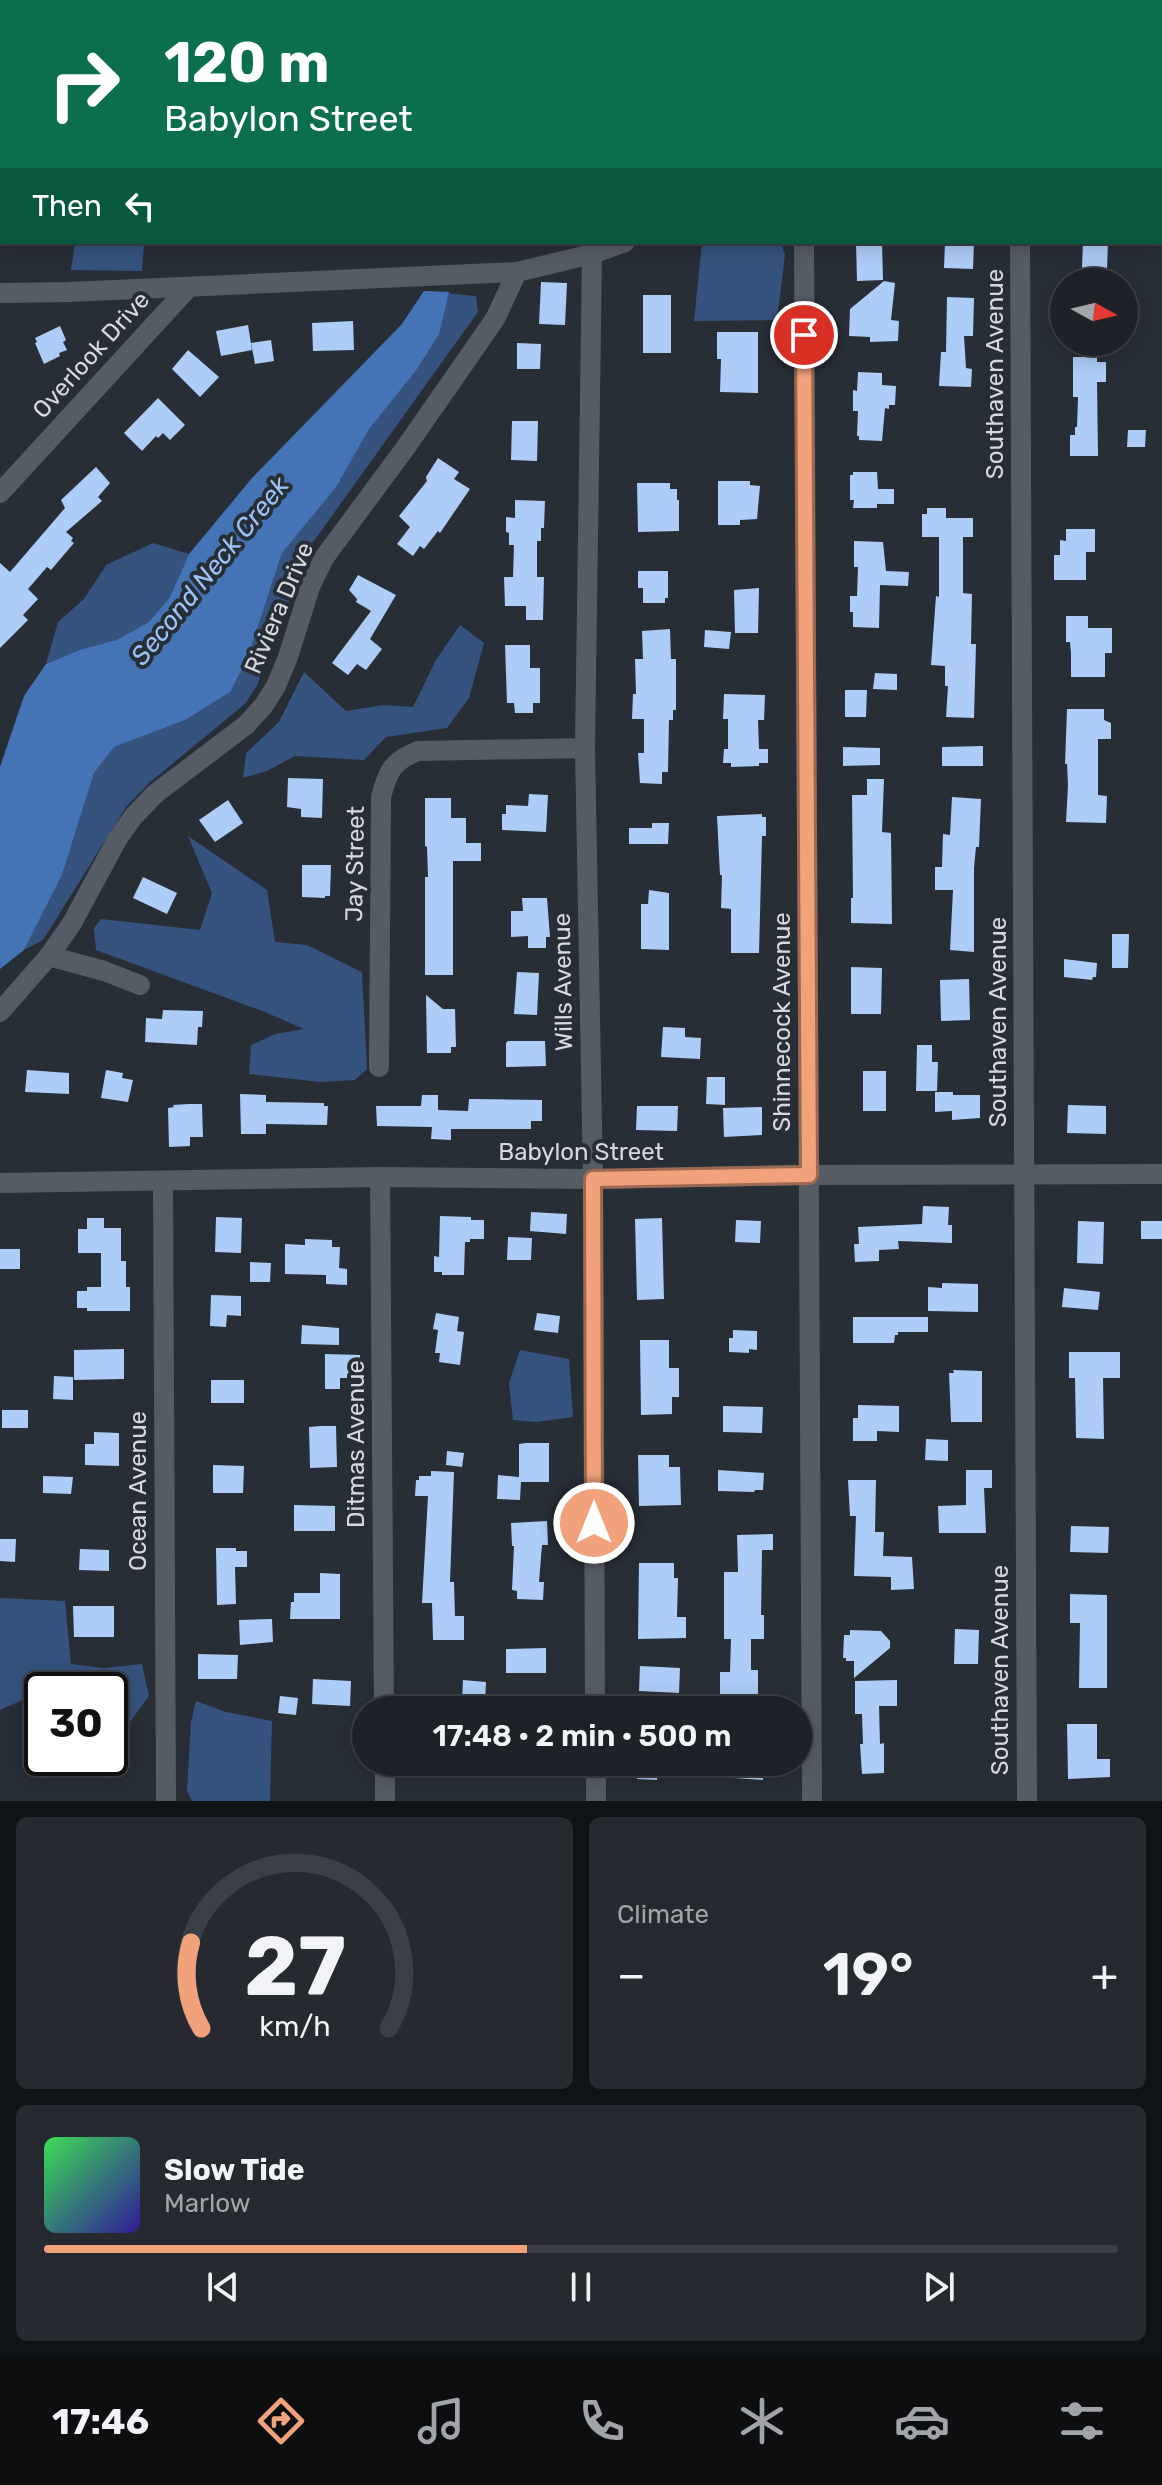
<!DOCTYPE html>
<meta charset="utf-8">
<style>
body{margin:0;font-family:Rubik,sans-serif;background:#262a30;color:#f1f3f6;height:100vh;display:flex;flex-direction:column;font-size:30px;white-space:nowrap}
*{box-sizing:border-box;margin:0}
p{font-size:26px;color:#a1a4a8}
.icon{flex:none;width:44px;height:44px;fill:none;stroke:currentColor;stroke-width:2;stroke-linecap:round;stroke-linejoin:round}
.map{position:relative;height:1801px;overflow:hidden}
.side{display:flex;flex-direction:column;gap:16px;padding:16px;background:#101316;flex:1}
.side>*{flex:none}
.top-card{position:absolute;left:0px;top:0px;width:1162px;height:244px;box-shadow:0 4px 20px #0003,0 0 0 2px #3c3f45;background:#0b6e4f;color:#fff;overflow:hidden}
.needle{width:52px;rotate:98deg}
.tools{position:absolute;left:1050px;top:268px;display:grid;gap:16px}
.tools a{display:grid;place-items:center;width:88px;height:88px;border-radius:50%;background:#1e2228;box-shadow:0 4px 20px #0003,0 0 0 2px #3c3f45;font-size:40px}
.speed{position:absolute;left:24px;top:1672px;display:flex;gap:16px;font-size:40px;font-weight:700;text-align:center}
.speed>*{display:grid;place-content:center;width:104px;height:104px;border-radius:50%;background:#1e2228;box-shadow:0 4px 20px #0003,0 0 0 2px #3c3f45;line-height:1}
.speed .limit{border:4px solid #111;border-radius:12px;background:#fff;color:#111}
.pin{position:absolute;display:grid;place-items:center;width:68px;height:68px;color:#fff;margin:-34px;border:4px solid #fff;border-radius:50%;box-shadow:0 2px 8px #0007}
.me{position:absolute;width:88px;margin:-44px;rotate:0deg;stroke-linejoin:round;filter:drop-shadow(0 0 6px #0008)}
.turn{display:flex;align-items:center;gap:28px;height:168px;padding:0 32px;font-size:36px}
.turn .icon{width:104px;height:104px;stroke-width:2.5}
.turn b{display:block;font-size:56px;line-height:68px}
.then{display:flex;align-items:center;height:76px;padding:0 32px;background:#0003;gap:16px;font-size:30px}
.big{font-size:60px;font-weight:600;line-height:1.1}
.side .card{flex:1;display:flex;flex-direction:column;justify-content:center;gap:12px;min-width:0;padding:0 28px;border-radius:12px;background:#262a30}
.side .dial{align-items:center;gap:0}
.dial svg{height:208px;overflow:visible;fill:none;stroke:#3c3f45;stroke-width:7;stroke-linecap:round;text-anchor:middle}
.dial text{fill:#f1f3f6;stroke:none}
.song{display:flex;align-items:center;gap:24px}
.cover{width:96px;height:96px;border-radius:12px;background:linear-gradient(135deg,hsl(130 70% 55%),hsl(250 70% 35%))}
.played{height:8px;border-radius:4px;background:linear-gradient(90deg,#f1a27b 45%,#3c3f45 45%)}
.keys{display:flex;justify-content:space-around;direction:ltr}
.heat{display:flex;justify-content:space-between;align-items:center;font-size:44px;direction:ltr}
.side .tiles{flex:1;display:grid;gap:16px;grid-template-columns:1fr 1fr}
.card:last-child{grid-column:span 2}
.trip{position:absolute;left:352px;top:1696px;width:460px;height:80px;border-radius:40px;background:#1e2228;box-shadow:0 4px 20px #0003,0 0 0 2px #3c3f45;font-weight:600;line-height:80px;text-align:center}
.tabs{display:flex;height:128px;justify-content:space-around;align-items:center;background:#0c0e10;color:#a1a4a8}
.tabs .icon{width:56px;height:56px}
.tabs .selected{color:#f1a27b}
.tabs b{font-size:36px;color:#f1f3f6}
.map>svg:first-child{display:block}
</style>
<div class="map">
<svg width="1162" height="1801" viewBox="0 0 1162 1801">
<rect width="100%" height="100%" fill="#282e36"/>
<g fill="#35537e">
<path d="M75 242H144L142 271 71 270Z"/>
<path d="M702 242H781L785 255 777 320 694 321Z"/>
<path d="M424 291 476 296 478 312 311 545 257 685 246 703 149 783 126 807 43 940 24 950 62 875 94 773 114 747 185 720 248 657 282 553 351 378 402 324Z"/>
<path d="M153 543 189 554 170 597 149 622 116 640 79 650 46 664 58 622 84 599 106 565Z"/>
<path d="M460 625 484 643 469 698 447 728 386 737 364 760 295 756 267 771 243 778 246 753 279 722 304 672 346 711 384 705 413 707 436 660Z"/>
<path d="M188 836 267 890 275 942 307 945 362 972 367 1069 355 1080 320 1082 249 1074 251 1045 275 1034 304 1029 265 1012 96 950 94 928 101 919 200 930 212 893Z"/>
<path d="M520 1350 569 1359 573 1417 536 1422 513 1420 509 1383Z"/>
<path d="M0 1598 65 1601 71 1664 104 1668 142 1664 149 1696 130 1722H110V1690H42V1718L25 1699 0 1710Z"/>
<path d="M196 1701 226 1712 272 1721 270 1801H192L187 1791 191 1722Z"/>
</g>
<path fill="#4574b6" d="M424 291 449 292 439 334 417 369 369 429 336 487 282 553 248 657 230 692 185 720 114 747 94 773 62 875 24 950 0 969V767L24 696 46 664 79 650 116 640 149 622 170 597 189 554 252 478 402 324Z"/>
<g fill="none" stroke-linecap="round" stroke-linejoin="round">
<path stroke="#4574b6" stroke-width="6" d="M546 2 547 0"/>
</g>
<g fill="#adccf7">
<path d="M856 242H882L883 280 857 281Z"/>
<path d="M945 242H974L973 269 944 268Z"/>
<path d="M1083 242H1108L1107 269 1082 268Z"/>
<path d="M884 281 895 283 891 320 899 321 898 341 870 342V337L849 336 850 309Z"/>
<path d="M541 282 567 283 565 325 539 324Z"/>
<rect x="643" y="295" width="28" height="58"/>
<path d="M947 297 974 298 973 336H964L966 368 972 369 971 387 939 386 941 352H946Z"/>
<path d="M353 321 354 350 313 351 312 323Z"/>
<path d="M248 325 252 350 221 356 216 331Z"/>
<path d="M60 326 66 340 63 342 67 350 59 353 60 356 44 364 35 343 37 342 35 338Z"/>
<path d="M717 332H758V393L720 392 721 359H717Z"/>
<path d="M271 340 274 361 255 364 251 343Z"/>
<path d="M517 343 541 344 540 369H517Z"/>
<path d="M188 350 219 377 200 397 172 369Z"/>
<path d="M1073 357H1097V362H1106V382H1097L1098 456H1070V435H1075V427H1077L1078 397H1073Z"/>
<path d="M858 372 882 373V385L896 386 895 405H889V409L885 408 882 441 859 440V436H857L858 411H853V390L857 391Z"/>
<path d="M158 398 185 425 170 440 163 433 158 438 156 436 142 451 124 433Z"/>
<path d="M512 421H538L537 461 511 460Z"/>
<path d="M1128 430H1146L1145 447H1127Z"/>
<path d="M438 458 459 472 454 479 470 489 440 533 438 531 424 549 420 546 413 556 397 544 410 527 399 516 427 481 426 477Z"/>
<path d="M96 467 110 483 98 497 102 501 66 532 73 538 71 541 74 543 51 570 47 567 28 589 38 599 23 615 28 620 0 648V563L10 572 65 508 61 500Z"/>
<path d="M853 472H877L878 489H894V504H877V508H853L854 500H850V475H853Z"/>
<path d="M718 481H750V485L760 486 757 519 740 520V525H718Z"/>
<path d="M637 483H670V489H677V500H679V531L638 532Z"/>
<path d="M515 500 545 501 544 528H541V541H537V577H544L543 620H526V606H505L504 577H513L514 545H509V533L506 532V517L515 518Z"/>
<path d="M927 508H946V518H973V537H963V593L972 594 971 644H976L974 718 946 717 948 686H945V666L931 665 936 596 939 597V537H922V514H927Z"/>
<path d="M1066 529H1095V552H1086V580H1054V555H1060V540L1066 541Z"/>
<path d="M854 541 883 542 886 571 909 572 908 586 880 585 879 628 853 627V612H850V596H857L858 567H854Z"/>
<path d="M638 571H668V598H665V603H643V588H638Z"/>
<path d="M358 575 396 595 370 639 382 649 366 670 357 664 348 675 332 663 371 611 356 602 357 599 349 590Z"/>
<path d="M759 588 758 633H735L734 590Z"/>
<path d="M1066 616H1088V628H1112V653H1105V677H1071V653L1070 642H1066Z"/>
<path d="M670 629 671 659H676V710H673V720H669L668 772H662V784L640 783 638 753H644V719H632L633 694H636L635 659H643L642 631Z"/>
<path d="M705 630 731 632 729 649 704 647Z"/>
<path d="M505 645H530V668H540V703H533V713H515L514 703H507Z"/>
<path d="M875 673 897 674V690L873 689Z"/>
<path d="M845 690H867L866 717H845Z"/>
<path d="M724 694 765 695 764 720H758L759 749H768V763H759V766L731 767V763H723L724 749H728V719H723Z"/>
<path d="M1067 709H1104V720L1111 723V739H1098V795L1107 796 1106 823 1066 822 1068 785 1067 764H1065Z"/>
<path d="M983 746V766H942V747Z"/>
<path d="M843 747 880 748V765L843 766Z"/>
<path d="M288 778 323 779 322 818 301 817V809L287 807Z"/>
<path d="M867 779H884L882 832 891 833 892 924 851 923V898H853L852 795H867Z"/>
<path d="M529 794 548 795 546 832 502 830V814H506V805L528 806Z"/>
<path d="M952 797 981 799 979 847H976L974 868V952L950 950 953 890H935V867H942L943 834 950 835Z"/>
<path d="M425 798H451V818H466V843H481V861H453V975H425V877H428L427 847 425 846Z"/>
<path d="M228 800 243 823 215 842 199 820Z"/>
<path d="M762 814V817H766V836H762L759 953H731V909L721 908 722 875H720L717 816Z"/>
<path d="M652 823H669L668 844H629V828H652Z"/>
<path d="M302 865H331L330 896H325V898L302 897Z"/>
<path d="M143 877 177 893 167 914 133 898Z"/>
<path d="M649 890 669 893V950L641 949V904H648Z"/>
<path d="M522 898H547L550 937H546V948H528V936L511 937V911H523Z"/>
<path d="M1112 934H1129L1128 968H1112Z"/>
<path d="M1064 959 1097 963 1096 977H1093L1092 980 1064 977Z"/>
<path d="M851 967 882 968 881 1014H851Z"/>
<path d="M517 972 539 973 537 1015 514 1014Z"/>
<path d="M969 979 970 1020 941 1021 940 980Z"/>
<path d="M426 995 443 1009H455L456 1047H451V1053H427Z"/>
<path d="M163 1010 203 1011 202 1027H198L197 1045 145 1042 146 1018 162 1019Z"/>
<path d="M663 1027 685 1028V1037L701 1038 700 1059 661 1057Z"/>
<path d="M508 1041H545L546 1066 506 1067V1043Z"/>
<path d="M917 1045H932V1062H938L937 1091H916Z"/>
<path d="M27 1070 69 1073V1094L25 1092Z"/>
<path d="M106 1070 123 1073 122 1078 133 1080 128 1102 101 1098Z"/>
<rect x="863" y="1071" width="23" height="40"/>
<path d="M707 1077H725V1105L706 1104Z"/>
<path d="M935 1092H953V1095H980V1118L952 1120V1111L935 1112Z"/>
<path d="M240 1094 266 1095V1102L324 1103V1106H328L327 1125 266 1124V1134H241Z"/>
<path d="M422 1095H438V1110L468 1111 469 1099 542 1100V1121H531V1129H451V1140L431 1139 432 1127 377 1126 376 1106H421Z"/>
<path d="M189 1104H202L203 1137H190V1146L169 1147 168 1108 174 1107 173 1105Z"/>
<path d="M1068 1105 1106 1106V1134L1067 1133Z"/>
<path d="M637 1106H678L677 1131 636 1130Z"/>
<path d="M762 1107V1135L724 1137 723 1108Z"/>
<path d="M923 1206 949 1207 948 1225H952V1243L898 1241 899 1249 879 1250V1261L855 1262 854 1244H859L858 1227 922 1224Z"/>
<path d="M531 1212 567 1214 566 1234 530 1231Z"/>
<path d="M440 1216 471 1217V1220H484V1239H470V1242H465L464 1275H442V1272H434V1256L439 1257Z"/>
<path d="M216 1217 242 1218 241 1253 215 1252Z"/>
<path d="M87 1218H104V1228H121V1261H126V1287H130V1311H87V1308H77V1291H87V1287H101V1253H78V1229H87Z"/>
<path d="M662 1218 664 1299 637 1300 635 1219Z"/>
<path d="M736 1220 761 1221 760 1243 735 1242Z"/>
<path d="M1078 1221 1104 1222 1103 1264 1077 1263Z"/>
<rect x="1141" y="1221" width="21" height="18"/>
<path d="M508 1237 532 1238 531 1260H507Z"/>
<path d="M305 1239 332 1240V1247H340L339 1268 347 1269V1285L326 1284V1275L285 1274V1244L305 1245Z"/>
<rect x="0" y="1249" width="20" height="20"/>
<path d="M250 1262 271 1263 270 1282H250Z"/>
<path d="M942 1283 978 1284V1312L928 1311V1287L942 1288Z"/>
<path d="M1064 1288 1100 1292 1098 1310 1062 1307Z"/>
<path d="M211 1295 241 1296V1316L227 1315 226 1327 210 1326Z"/>
<path d="M436 1313 459 1317 457 1331 464 1332 460 1365 439 1362 440 1353H435L438 1330 433 1329Z"/>
<path d="M537 1313 560 1316 558 1333 534 1330Z"/>
<path d="M853 1317H928V1332H898V1335H895L894 1343H853Z"/>
<path d="M302 1325 339 1328V1345L301 1344Z"/>
<path d="M733 1330 757 1331V1350L749 1349V1353L729 1352V1338H733Z"/>
<path d="M640 1340H669V1368H679V1397H672V1414L641 1415Z"/>
<path d="M124 1349V1379L74 1380V1350Z"/>
<path d="M1069 1352H1120V1378H1103L1104 1439 1076 1438 1075 1378H1069Z"/>
<path d="M325 1354 360 1355V1378H340V1389H325Z"/>
<path d="M953 1370 982 1371V1422H951L949 1373H954Z"/>
<path d="M54 1376 73 1377V1400L53 1399Z"/>
<rect x="211" y="1380" width="33" height="23"/>
<path d="M858 1405 899 1406V1432L877 1431V1441H853V1418H858Z"/>
<path d="M723 1406 763 1407 762 1433 723 1432Z"/>
<rect x="2" y="1410" width="26" height="18"/>
<path d="M320 1426H336L337 1467 310 1468 309 1427Z"/>
<path d="M94 1432 119 1433V1466L85 1465V1444H94Z"/>
<path d="M926 1439 948 1440V1461L925 1460Z"/>
<path d="M526 1443H549V1482H521L520 1500 497 1499 498 1475 519 1477V1444Z"/>
<path d="M447 1451 464 1453 462 1467 446 1465Z"/>
<path d="M638 1455H669V1467H680L681 1505 639 1506Z"/>
<path d="M213 1465 244 1466 243 1493H213Z"/>
<path d="M718 1470 764 1473 763 1490H755L754 1492 718 1491Z"/>
<path d="M966 1470H992V1488H984L986 1533H939L938 1506 966 1505Z"/>
<path d="M431 1471 454 1472 450 1582H454L455 1616H464V1640H433L432 1603H422L428 1496H415L416 1480H419V1476H431Z"/>
<path d="M43 1476 73 1477 71 1494 43 1493Z"/>
<path d="M848 1480H876L875 1532H884L883 1556 912 1557 914 1589 891 1590V1577L854 1576 856 1516H850Z"/>
<path d="M294 1505 335 1506V1531H294Z"/>
<path d="M547 1521 548 1545H542L539 1582H544L543 1600 517 1599V1591L512 1590 514 1546H512L511 1523Z"/>
<path d="M1071 1526 1109 1527 1108 1553 1070 1552Z"/>
<path d="M773 1534V1550H762L761 1615H764V1639H751V1670H758V1698L720 1697V1672H730L731 1639H724V1572H738L737 1535Z"/>
<path d="M0 1539H16L15 1562 0 1561Z"/>
<path d="M216 1548H236V1551H247V1567H235L236 1604 217 1605Z"/>
<path d="M80 1549 109 1550V1571L79 1570Z"/>
<path d="M639 1563H674V1578H678L677 1617H686V1638L638 1639Z"/>
<path d="M320 1573 340 1574V1619H290L291 1602H294V1593H320Z"/>
<path d="M1070 1594 1107 1595V1688H1079L1080 1623H1070Z"/>
<path d="M73 1606H114V1637H74Z"/>
<path d="M272 1619 273 1642 240 1645 239 1620Z"/>
<path d="M955 1629 979 1630 978 1664H954Z"/>
<path d="M850 1630 881 1631 890 1641V1648L854 1678V1661H846V1658H843L844 1635H850Z"/>
<path d="M546 1648V1673H506V1649Z"/>
<path d="M198 1654 238 1655 237 1679H198Z"/>
<path d="M640 1666 680 1668 679 1693 639 1691Z"/>
<path d="M313 1679 351 1681 350 1706 312 1704Z"/>
<path d="M463 1680 486 1682 485 1702 462 1701Z"/>
<path d="M897 1680V1706H879L880 1744 884 1743V1773L862 1774 860 1744H863L862 1714H855V1681Z"/>
<path d="M280 1696 298 1698 296 1715 278 1713Z"/>
<path d="M1067 1724H1097V1759H1110V1777L1068 1779Z"/>
<path d="M85 1758H108V1773H84Z"/>
<path d="M637 1762H658L657 1780 637 1779Z"/>
<path d="M719 1762H763V1780L719 1777Z"/>
</g>
<g fill="none" stroke-linecap="round" stroke-linejoin="round">
<g stroke="#565c65" stroke-width="20">
<path d="M803 0V2"/>
<path d="M1018 0V2"/>
<path d="M804 242 812 1801"/>
<path d="M1020 242 1027 1801"/>
<path d="M592 254 585 748 593 1179 595 1710"/>
<path d="M0 293 69 292 517 272 592 254 625 242"/>
<path d="M0 493 189 287"/>
<path d="M49 956 104 971 140 985"/>
<path d="M0 1012 49 956 72 923 118 838 133 817 155 794 246 725 264 705 276 686 288 657 310 587 324 558 406 447 495 319 517 272"/>
<path d="M379 1067 381 797C388 771 392 761 418 751L585 748"/>
<path d="M380 1177 384 1710"/>
<path d="M163 1181 166 1801"/>
<path d="M0 1183 380 1177 593 1179 809 1175 1162 1174"/>
<path d="M385 1762V1801"/>
<path d="M596 1762V1801"/>
</g>
<g stroke="#63738a" stroke-width="20">
<path d="M608 0 612 2"/>
<path d="M1160 177H1162"/>
</g>
</g>
<g fill="none" stroke-linecap="round" stroke-linejoin="round">
<defs>
<path id="route" d="M594 1523 593 1179 809 1175 804 335"/>
</defs>
<use href="#route" stroke="#9d6950" stroke-width="20"/>
<use href="#route" stroke="#f1a27b" stroke-width="14"/>
</g>
<g text-anchor="middle" dominant-baseline="central" stroke-width="8" stroke-linejoin="round" paint-order="stroke">
<g font-size="24" fill="#d5d9de" stroke="#282e36">
<text transform="translate(91 355) rotate(-48)">Overlook Drive</text>
<text transform="translate(995 374) rotate(-90)">Southaven Avenue</text>
<text transform="translate(279 608) rotate(-67)">Riviera Drive</text>
<text transform="translate(355 864) rotate(-89)">Jay Street</text>
<text transform="translate(563 982) rotate(-91)">Wills Avenue</text>
<text transform="translate(782 1022) rotate(-90)">Shinnecock Avenue</text>
<text transform="translate(998 1022) rotate(-90)">Southaven Avenue</text>
<text x="581" y="1152">Babylon Street</text>
<text transform="translate(356 1444) rotate(-90)">Ditmas Avenue</text>
<text transform="translate(138 1491) rotate(-90)">Ocean Avenue</text>
<text transform="translate(1000 1670) rotate(-90)">Southaven Avenue</text>
</g>
<g font-size="26" font-style="italic" fill="#9bc2f8" stroke="#282e36">
<text transform="translate(210 571) rotate(-51)">Second Neck Creek</text>
</g>
</g>
</svg>
<div class="tools">
<a><svg class="needle" viewBox="-14 -14 28 28"><path d="M0-13l5 13h-10z" fill="#e53935"/><path d="M0 13l5-13h-10z" fill="#a1a4a8"/></svg></a>
</div>
<div class="speed"><div class="limit">30</div></div>
<div class="pin" style="left:804px;top:335px;background:#d93025"><svg class="icon" aria-label="arrive" viewBox="0 0 24 24"><path d="M6 21V4h12l-3 4 3 4H6"/></svg></div>
<svg class="me" style="left:594px;top:1523px" viewBox="-20 -20 40 40"><circle r="17" fill="#f1a27b" stroke="#fff" stroke-width="3"/><path d="M0-11L8 9 0 5-8 9z" fill="#fff"/></svg>
<div class="trip">17:48 · 2 min · 500 m</div>
<div class="top-card">
<div class="turn"><svg class="icon" aria-label="right" viewBox="0 0 24 24"><path d="M7 20v-9h11M14 6l5 5-5 5"/></svg><div><b>120 m</b>Babylon Street</div></div>
<div class="then">Then<svg class="icon" aria-label="left" viewBox="0 0 24 24"><path d="M17 20v-9H6M10 6l-5 5 5 5"/></svg></div>
</div>
</div>
<section class="side">
<div class="tiles">
<div class="card dial"><svg viewBox="0 0 100 80">
<path d="M14 69A42 42 0 1 1 86 69"/>
<path d="M14 69A42 42 0 0 1 10 36" stroke="#f1a27b"/>
<text x="50" y="56" font-size="32" font-weight="700">27</text>
<text x="50" y="72" font-size="11">km/h</text>
</svg></div>
<div class="card"><p>Climate</p>
<div class="heat"><a>−</a><b class="big">19°</b><a>+</a></div>
</div>
<div class="card">
<div class="song"><i class="cover"></i><div><b>Slow Tide</b><p>Marlow</p></div></div>
<div class="played"></div>
<div class="keys"><svg class="icon" aria-label="previous" viewBox="0 0 24 24"><path d="M18 5L8 12l10 7zM5 5v14"/></svg><svg class="icon" aria-label="pause" viewBox="0 0 24 24"><path d="M8 5v14M16 5v14"/></svg><svg class="icon" aria-label="next" viewBox="0 0 24 24"><path d="M6 5l10 7-10 7zM19 5v14"/></svg></div>
</div>
</div>
</section>
<nav class="tabs">
<b>17:46</b>
<svg class="icon selected" aria-label="directions" viewBox="0 0 24 24"><path d="M12 3l9 9-9 9-9-9zM9 14v-3h6M13 9l2 2-2 2"/></svg>
<svg class="icon" aria-label="music" viewBox="0 0 24 24"><path d="M9 18V5l10-2v13"/><circle cx="6" cy="18" r="3"/><circle cx="16" cy="16" r="3"/></svg>
<svg class="icon" aria-label="phone" viewBox="0 0 24 24"><path d="M5 4h4l2 5-3 2q2 4 5 5l2-3 5 2v4C11 20 4 13 5 4z"/></svg>
<svg class="icon" aria-label="climate" viewBox="0 0 24 24"><path d="M12 3v18M4 7l16 10M4 17L20 7"/></svg>
<svg class="icon" aria-label="car" viewBox="0 0 24 24"><path d="M5 17H2v-5l4-1 3-4h7l3 4 3 1v5h-3M9 17h6M6 11h13"/><circle cx="7" cy="17" r="2"/><circle cx="17" cy="17" r="2"/></svg>
<svg class="icon" aria-label="filters" viewBox="0 0 24 24"><path d="M4 7h16M4 17h16"/><circle cx="9" cy="7" r="2"/><circle cx="15" cy="17" r="2"/></svg>
</nav>
